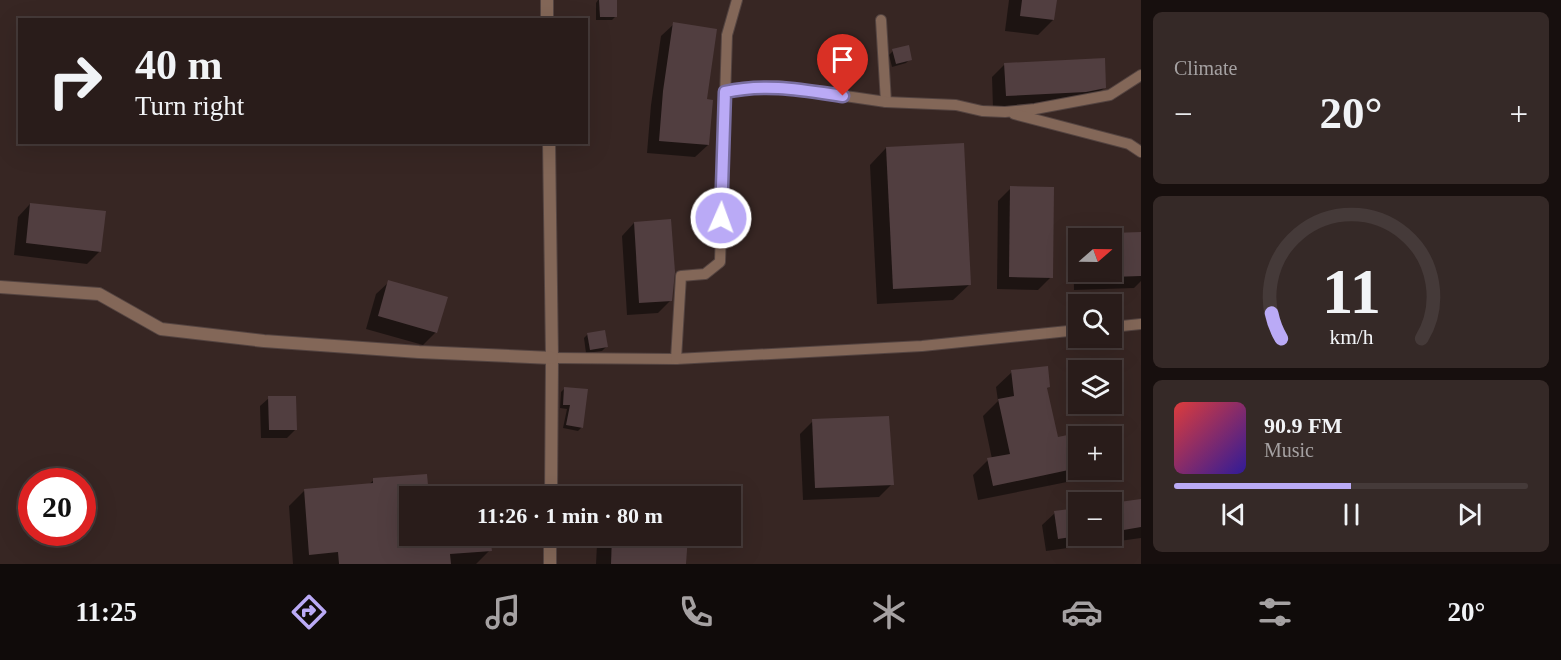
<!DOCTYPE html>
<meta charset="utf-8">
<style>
body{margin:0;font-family:Georgia,serif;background:#352927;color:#f1f3f6;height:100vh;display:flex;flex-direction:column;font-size:22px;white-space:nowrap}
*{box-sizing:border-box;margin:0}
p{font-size:20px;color:#a5a1a2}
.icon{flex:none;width:33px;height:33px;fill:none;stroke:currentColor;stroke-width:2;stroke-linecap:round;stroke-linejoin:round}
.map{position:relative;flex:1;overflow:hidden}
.drawer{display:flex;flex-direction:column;gap:12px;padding:12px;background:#170f0e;width:420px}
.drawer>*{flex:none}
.top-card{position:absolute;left:18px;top:18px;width:570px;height:126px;border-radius:0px;box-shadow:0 6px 24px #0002,0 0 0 2px #453a39;background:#291c1a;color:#f1f3f6;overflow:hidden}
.needle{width:39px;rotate:70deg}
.fabs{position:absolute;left:1068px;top:228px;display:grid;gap:12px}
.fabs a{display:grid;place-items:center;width:54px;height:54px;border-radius:0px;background:#291c1a;box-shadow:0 6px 24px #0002,0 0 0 2px #453a39;font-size:30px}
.speed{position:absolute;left:18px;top:468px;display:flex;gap:12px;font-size:30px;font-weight:700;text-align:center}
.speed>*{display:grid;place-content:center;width:78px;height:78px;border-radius:50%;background:#291c1a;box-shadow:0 6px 24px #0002,0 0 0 2px #453a39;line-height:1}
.speed .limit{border:9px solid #d22;background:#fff;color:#111}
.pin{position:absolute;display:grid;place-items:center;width:51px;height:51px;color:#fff;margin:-62px -26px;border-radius:50% 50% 50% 0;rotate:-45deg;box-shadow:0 0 6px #0007}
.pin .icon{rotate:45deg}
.me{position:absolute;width:66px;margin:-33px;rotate:2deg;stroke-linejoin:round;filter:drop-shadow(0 0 4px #0008)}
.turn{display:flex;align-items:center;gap:21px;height:126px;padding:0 18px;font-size:27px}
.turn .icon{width:78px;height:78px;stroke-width:2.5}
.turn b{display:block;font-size:42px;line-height:51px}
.big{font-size:45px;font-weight:800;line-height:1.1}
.drawer .widget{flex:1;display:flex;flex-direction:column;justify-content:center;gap:9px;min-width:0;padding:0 21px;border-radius:9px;background:#352927}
.drawer .dial{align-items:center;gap:0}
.dial svg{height:156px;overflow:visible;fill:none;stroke:#453a39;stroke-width:7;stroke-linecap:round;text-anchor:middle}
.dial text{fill:#f1f3f6;stroke:none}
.song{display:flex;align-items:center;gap:18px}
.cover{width:72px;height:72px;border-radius:9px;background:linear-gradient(135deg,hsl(0 70% 55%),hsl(250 70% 35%))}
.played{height:6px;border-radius:3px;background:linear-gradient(90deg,#baaaf6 50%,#453a39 50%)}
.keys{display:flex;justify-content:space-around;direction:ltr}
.heat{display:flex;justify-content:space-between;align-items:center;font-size:33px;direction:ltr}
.trip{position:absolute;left:399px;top:486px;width:342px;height:60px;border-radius:0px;background:#291c1a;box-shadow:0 6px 24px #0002,0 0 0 2px #453a39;font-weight:800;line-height:60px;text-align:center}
.dock{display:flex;height:96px;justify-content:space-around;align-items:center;background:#100b0a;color:#a5a1a2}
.dock .icon{width:42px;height:42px}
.dock .selected{color:#baaaf6}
.dock b{font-size:27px;color:#f1f3f6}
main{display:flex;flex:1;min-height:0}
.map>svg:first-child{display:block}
</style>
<main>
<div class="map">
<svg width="1141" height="564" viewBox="0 0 1141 564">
<rect width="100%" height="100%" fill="#372623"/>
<g fill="#0007">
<path d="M598 0H615L616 16 612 20H596V3Z"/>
<path d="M1009 0H1055L1053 20 1038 35 1005 31Z"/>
<path d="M674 24 705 100 708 145 695 157 647 153 651 105 661 36Z"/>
<path d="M893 51 910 59 906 63 892 67 889 55Z"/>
<path d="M1004 65 1105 87 1092 100 993 108 992 77Z"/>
<path d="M886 148 970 284 953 300 877 304 870 165Z"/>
<path d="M1011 188 1051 277 1038 290 997 289 998 201Z"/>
<path d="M30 204 100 251 87 264 14 255 18 217Z"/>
<path d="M634 223 671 300 658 313 627 315 622 236Z"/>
<path d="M1141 233V281L1134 288 1074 290 1073 248 1078 242V272H1112V238H1082L1085 235Z"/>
<path d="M389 282 436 332 423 345 366 329 376 294Z"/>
<path d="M588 334 606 347 602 351 586 353 584 338Z"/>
<path d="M1012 372 1049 387 1046 389 1057 439 1076 435 1078 449 1079 470 1067 482 978 500 973 475 988 460 992 459 983 416 998 401 996 387Z"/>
<path d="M565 388 582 427 578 431 563 428 567 409 560 408 561 392Z"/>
<path d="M269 398 296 429 287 438H261L260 406Z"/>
<path d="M813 421 892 484 879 497 803 500 800 434Z"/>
<path d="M374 480 427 490 485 486 486 496H410V536H489L490 550 476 564H293L289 506 305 490 368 485Z"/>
<path d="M1141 500V538L1046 551 1042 525 1055 513 1078 509V536H1112V504Z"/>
<path d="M606 536H686L685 564H596L597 544Z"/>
</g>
<g fill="#513e40">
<path d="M599 0H617V17H600Z"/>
<path d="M1022 0H1057L1054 20 1020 16Z"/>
<path d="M673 22 717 29 707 99 713 100 709 145 659 141 663 91Z"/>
<path d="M909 45 912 60 896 64 892 49Z"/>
<path d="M1105 58 1106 88 1086 92 1006 96 1004 63Z"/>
<path d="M964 143 971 285 893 289 886 147Z"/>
<path d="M1010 186 1054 187 1053 278 1009 277Z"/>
<path d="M30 203 106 211 101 252 26 243Z"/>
<path d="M671 219 675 272 672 301 639 303 634 222Z"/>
<path d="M1141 232V276L1112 277V233Z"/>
<path d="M388 280 448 297 437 333 378 316Z"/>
<path d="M605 330 608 347 590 350 587 333Z"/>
<path d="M1048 366 1050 387 1047 388 1058 437 1077 433 1078 468 993 486 987 458 1010 454 998 399 1014 396 1011 370Z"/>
<path d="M564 387 588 389 583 428 566 425 570 405H563Z"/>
<path d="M268 396H296L297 430H269Z"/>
<path d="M889 416 894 485 815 488 812 419Z"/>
<path d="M427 474 429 496H410V536H490L492 551 450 554 451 564H339L338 552 309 555 304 489 373 483V478Z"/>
<path d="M1141 499V527L1112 532V503Z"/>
<path d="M1078 508V536L1058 539 1054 511Z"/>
<path d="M612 536H688L686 564H611Z"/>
</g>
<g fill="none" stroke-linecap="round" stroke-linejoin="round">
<defs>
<g id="service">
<path d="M881 20 886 102"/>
<path d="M725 92 740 88 777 86 886 102 956 105 982 111 1005 112 1035 109 1110 95 1141 75"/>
<path d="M1014 114 1129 144 1141 152"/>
<path d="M1112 327 1141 324"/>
<path d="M552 358 676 359 922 346 1078 330"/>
<path d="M676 359 681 276 705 274 720 262 727 35 737 0"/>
</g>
<g id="minor">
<path d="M547 0V20"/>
<path d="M549 142 552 358 551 496"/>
<path d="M0 287 99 294 161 329 264 341 419 352 552 358"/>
<path d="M550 564V536"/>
</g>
</defs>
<use href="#service" stroke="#544441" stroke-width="12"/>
<use href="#minor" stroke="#544441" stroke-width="14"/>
<use href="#service" stroke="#836758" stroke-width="10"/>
<use href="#minor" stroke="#836758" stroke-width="12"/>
</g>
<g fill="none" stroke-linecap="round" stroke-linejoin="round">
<defs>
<path id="route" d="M721 218 725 92C766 83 802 90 843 96"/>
</defs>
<use href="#route" stroke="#796ea0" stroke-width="15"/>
<use href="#route" stroke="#baaaf6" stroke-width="10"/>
</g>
</svg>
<div class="fabs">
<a><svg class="needle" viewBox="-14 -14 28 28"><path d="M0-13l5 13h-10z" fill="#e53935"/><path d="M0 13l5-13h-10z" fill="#a5a1a2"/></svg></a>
<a><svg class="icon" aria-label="search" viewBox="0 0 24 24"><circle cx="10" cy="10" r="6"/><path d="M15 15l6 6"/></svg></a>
<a><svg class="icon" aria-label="layers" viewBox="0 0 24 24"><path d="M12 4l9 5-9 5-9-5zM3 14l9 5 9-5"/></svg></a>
<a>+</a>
<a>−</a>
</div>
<div class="speed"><div class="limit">20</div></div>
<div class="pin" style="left:843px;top:96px;background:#d93025"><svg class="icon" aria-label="arrive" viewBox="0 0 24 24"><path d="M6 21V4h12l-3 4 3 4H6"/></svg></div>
<svg class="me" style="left:721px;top:218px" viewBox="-20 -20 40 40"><circle r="17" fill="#baaaf6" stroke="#fff" stroke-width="3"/><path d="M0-11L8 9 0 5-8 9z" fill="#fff"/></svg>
<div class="trip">11:26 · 1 min · 80 m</div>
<div class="top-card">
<div class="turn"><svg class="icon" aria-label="right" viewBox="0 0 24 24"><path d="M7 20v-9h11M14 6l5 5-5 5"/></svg><div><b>40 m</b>Turn right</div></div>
</div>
</div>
<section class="drawer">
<div class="widget"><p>Climate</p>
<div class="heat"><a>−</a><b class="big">20°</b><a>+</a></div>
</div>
<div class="widget dial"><svg viewBox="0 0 100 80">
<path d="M14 69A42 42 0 1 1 86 69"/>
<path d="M14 69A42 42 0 0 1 9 56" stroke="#baaaf6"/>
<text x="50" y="56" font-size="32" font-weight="700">11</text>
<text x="50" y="72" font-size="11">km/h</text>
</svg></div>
<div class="widget">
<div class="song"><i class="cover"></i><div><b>90.9 FM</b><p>Music</p></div></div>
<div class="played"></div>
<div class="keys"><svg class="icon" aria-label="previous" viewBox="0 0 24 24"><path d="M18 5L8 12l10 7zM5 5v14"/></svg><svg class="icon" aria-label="pause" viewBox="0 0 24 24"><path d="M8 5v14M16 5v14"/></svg><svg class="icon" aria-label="next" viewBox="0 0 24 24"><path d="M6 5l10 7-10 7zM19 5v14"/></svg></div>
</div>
</section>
</main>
<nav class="dock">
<b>11:25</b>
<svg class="icon selected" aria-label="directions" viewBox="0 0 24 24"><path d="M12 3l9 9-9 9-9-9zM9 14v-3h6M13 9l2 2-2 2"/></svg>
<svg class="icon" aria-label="music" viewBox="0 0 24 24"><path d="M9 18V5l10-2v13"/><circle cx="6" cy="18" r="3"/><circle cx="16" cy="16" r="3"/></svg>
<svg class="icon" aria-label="phone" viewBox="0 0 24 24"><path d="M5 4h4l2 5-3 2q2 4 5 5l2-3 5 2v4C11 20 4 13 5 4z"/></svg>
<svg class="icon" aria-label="climate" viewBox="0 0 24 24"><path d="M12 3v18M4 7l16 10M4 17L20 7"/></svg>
<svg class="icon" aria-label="car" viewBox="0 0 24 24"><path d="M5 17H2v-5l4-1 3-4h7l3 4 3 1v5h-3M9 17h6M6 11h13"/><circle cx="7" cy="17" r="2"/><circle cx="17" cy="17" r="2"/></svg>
<svg class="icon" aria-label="filters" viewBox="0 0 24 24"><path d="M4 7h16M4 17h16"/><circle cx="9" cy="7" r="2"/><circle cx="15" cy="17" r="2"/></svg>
<b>20°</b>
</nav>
